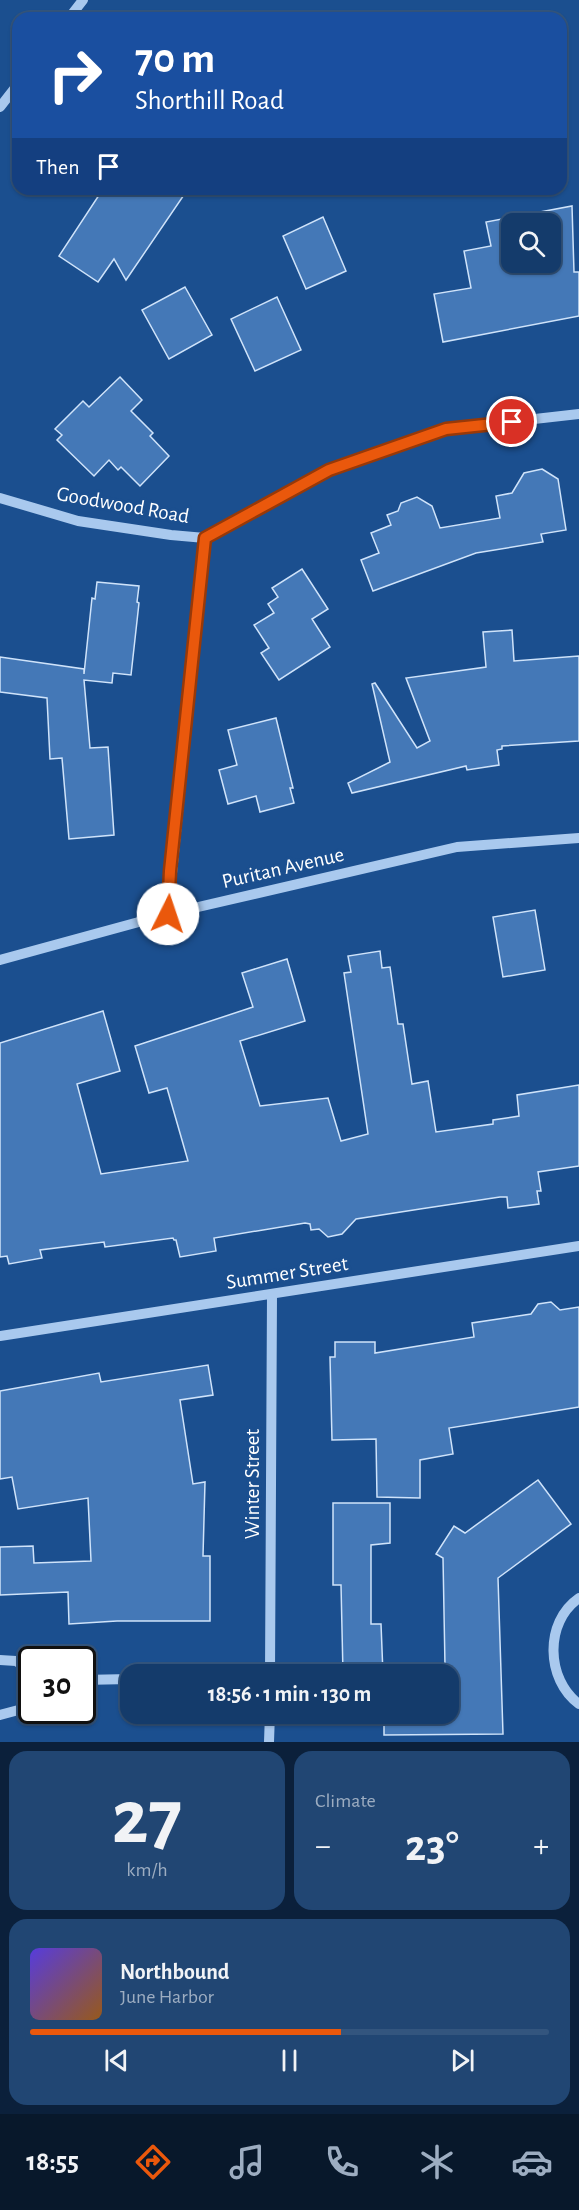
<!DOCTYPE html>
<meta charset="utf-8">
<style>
body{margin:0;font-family:"Alegreya Sans",sans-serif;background:#214673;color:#f1f3f6;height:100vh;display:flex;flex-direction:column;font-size:22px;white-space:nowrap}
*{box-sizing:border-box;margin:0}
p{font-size:20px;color:#9dadc1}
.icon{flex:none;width:33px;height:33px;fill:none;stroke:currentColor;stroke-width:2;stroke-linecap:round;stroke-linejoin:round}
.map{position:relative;height:1742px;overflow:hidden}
.drawer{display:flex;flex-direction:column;gap:9px;padding:9px;background:#0b203b;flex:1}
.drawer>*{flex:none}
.top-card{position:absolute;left:12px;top:12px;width:555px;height:183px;border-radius:18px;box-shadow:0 2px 4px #0004,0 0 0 2px #33557e;background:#1a4fa0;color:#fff;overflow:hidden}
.fabs{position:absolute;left:501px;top:213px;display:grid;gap:12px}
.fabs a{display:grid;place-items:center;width:60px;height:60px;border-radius:12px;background:#143b6b;box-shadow:0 2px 4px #0004,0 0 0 2px #33557e;font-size:30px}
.speed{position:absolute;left:18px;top:1646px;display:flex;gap:12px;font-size:30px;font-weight:700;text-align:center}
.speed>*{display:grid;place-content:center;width:78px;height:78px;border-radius:50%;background:#143b6b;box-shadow:0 2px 4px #0004,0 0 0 2px #33557e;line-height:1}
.speed .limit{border:3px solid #111;border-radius:9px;background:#fff;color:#111}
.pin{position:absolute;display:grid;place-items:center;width:51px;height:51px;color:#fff;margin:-26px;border:3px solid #fff;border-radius:50%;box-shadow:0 2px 6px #0007}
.me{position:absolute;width:66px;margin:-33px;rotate:4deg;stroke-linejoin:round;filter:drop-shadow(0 0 4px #0008)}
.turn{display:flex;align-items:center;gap:21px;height:126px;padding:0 24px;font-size:27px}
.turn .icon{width:78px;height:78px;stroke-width:2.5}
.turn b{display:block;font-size:42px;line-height:51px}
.then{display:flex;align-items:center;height:57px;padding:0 24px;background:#0003;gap:12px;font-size:22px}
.big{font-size:45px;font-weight:700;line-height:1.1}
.drawer .tile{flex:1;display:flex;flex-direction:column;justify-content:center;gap:9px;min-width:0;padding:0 21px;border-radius:18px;background:#214673}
.drawer .dial{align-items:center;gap:0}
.dial b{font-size:78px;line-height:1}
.song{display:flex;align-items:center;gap:18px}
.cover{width:72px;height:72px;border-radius:9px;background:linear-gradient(135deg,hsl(250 70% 55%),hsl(30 70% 35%))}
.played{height:6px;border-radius:3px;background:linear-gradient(90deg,#ea580c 60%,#33557e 60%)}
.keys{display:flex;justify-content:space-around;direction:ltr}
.heat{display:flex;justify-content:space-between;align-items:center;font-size:33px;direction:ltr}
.drawer .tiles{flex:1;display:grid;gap:9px;grid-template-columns:1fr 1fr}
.tile:last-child{grid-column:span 2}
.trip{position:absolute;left:120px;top:1664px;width:339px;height:60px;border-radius:18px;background:#143b6b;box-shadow:0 2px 4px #0004,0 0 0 2px #33557e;font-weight:700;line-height:60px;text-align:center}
.menu{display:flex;height:96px;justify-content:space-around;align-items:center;background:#08182b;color:#9dadc1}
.menu .icon{width:42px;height:42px}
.menu .current{color:#ea580c}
.menu b{font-size:27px;color:#f1f3f6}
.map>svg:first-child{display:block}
</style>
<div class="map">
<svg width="579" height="1742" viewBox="0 0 579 1742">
<rect width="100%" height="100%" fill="#1b4f8f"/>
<g fill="#4478b7" stroke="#cfe3fa" stroke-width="1.5" fill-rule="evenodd">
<path d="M103 189H188L126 280 114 259 98 282 59 256Z"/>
<path d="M572 206 574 272H579V316L443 342 434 294 471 288 464 251 491 246 486 222ZM512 224H550V262H512Z"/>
<path d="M323 217 346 271 306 289 283 236Z"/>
<path d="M185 287 212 335 169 359 142 310Z"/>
<path d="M277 297 301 350 255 371 231 319Z"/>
<path d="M120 377 142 400 131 411 153 433 150 436 169 456 140 486 121 467 118 470 109 460 94 476 57 440 62 435 55 429 83 401 89 407Z"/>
<path d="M542 469 558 479 566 530 541 534 543 542 476 553 373 591 361 560 379 553 371 533 391 525 387 515 398 511 401 503 417 497 432 506 440 528 500 518 496 496 512 493 524 473Z"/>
<path d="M302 569 328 609 312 619 330 647 279 680 261 653 269 648 254 625 274 613 268 604 278 597 272 588Z"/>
<path d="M97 582 139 586 137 602 139 603 131 675 113 673 112 683 84 680 90 748 108 747 114 835 69 839 62 758 50 759 47 698 0 692V657L84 669V674L92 598 95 599Z"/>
<path d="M512 630 514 661 579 656V741L502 746V749L497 750 499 765 467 770 466 766 352 793 348 783 390 762 372 684 375 683 417 748 430 741 406 678 486 667 483 632Z"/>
<path d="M276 718 293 788H290L294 803 260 812 256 796 228 804 219 770 237 765 228 730Z"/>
<path d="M535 910 545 970 503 977 493 917Z"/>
<path d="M380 951 382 968 390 967 398 1024H403L412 1084 428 1081 436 1132 493 1124V1120L519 1116 517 1095 579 1085V1166L538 1172 541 1191H537L539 1204 508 1208 507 1197H500L420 1209 356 1219 342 1234 328 1237 319 1229 311 1230 310 1224 305 1223 214 1238 216 1251 180 1257 176 1240H174L173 1238 105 1247 104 1242 40 1250 42 1258 9 1264 7 1256 0 1257V1043L103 1011 120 1071 77 1084 101 1174 188 1161 167 1088 149 1093 135 1046 253 1007 242 973 287 959 305 1021 240 1041 260 1106 328 1098 341 1141 368 1134 344 973 351 972 348 956Z"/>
<path d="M551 1302 560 1310 579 1307V1407L449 1428 453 1454 420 1460V1498L377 1497 376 1439 332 1440 330 1357H335V1342H375V1353L474 1337 472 1323 531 1314 538 1304Z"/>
<path d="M208 1365 213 1395 180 1400 193 1484 205 1482 203 1556H210V1621H117L69 1624 68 1592 0 1595V1547L33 1546 34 1563 91 1561 88 1498 18 1509 12 1477 0 1479V1391L99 1373 101 1382Z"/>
<path d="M538 1480 571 1524 498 1578 503 1734 384 1735V1713H448V1674H383V1667L445 1666 443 1558 436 1554 454 1526 465 1533Z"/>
<path d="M333 1503H390V1543L371 1545V1624H381L383 1674H343L341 1585H333Z"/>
</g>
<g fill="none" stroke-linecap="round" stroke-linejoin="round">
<g stroke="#a9c9ee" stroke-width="10">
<path d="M69 18 83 0"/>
<path d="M0 107 18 84"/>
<path d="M0 498 78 521 171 535 205 538"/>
<path d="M205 538 329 470 445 429 579 414"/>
<path d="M168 914 205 538"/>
<path d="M0 960 168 914 457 847 579 838"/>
<path d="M0 1336 579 1246"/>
<path d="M579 1598C544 1622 546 1680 579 1704"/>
<path d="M0 1660 16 1661 32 1671"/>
<path d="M270 1674 272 1295"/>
<path d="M82 1680 130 1679"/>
<path d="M0 1715 26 1708 32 1701"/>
<path d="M269 1742 270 1713"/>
</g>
</g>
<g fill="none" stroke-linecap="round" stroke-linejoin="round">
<defs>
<path id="route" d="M168 914 170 871 205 538 329 470 446 429 512 422"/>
</defs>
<use href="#route" stroke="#983908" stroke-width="15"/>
<use href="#route" stroke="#ea580c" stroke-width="10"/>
</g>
<g text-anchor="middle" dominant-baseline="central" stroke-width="6" stroke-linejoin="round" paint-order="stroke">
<g font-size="21" fill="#fff" stroke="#1b4f8f">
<text transform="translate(123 505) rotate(10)">Goodwood Road</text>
<text transform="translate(283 868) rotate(-13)">Puritan Avenue</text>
<text transform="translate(287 1273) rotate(-9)">Summer Street</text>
<text transform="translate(252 1484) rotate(-90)">Winter Street</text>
</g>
</g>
</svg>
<div class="fabs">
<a><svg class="icon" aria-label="search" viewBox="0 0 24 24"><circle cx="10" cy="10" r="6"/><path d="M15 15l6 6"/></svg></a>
</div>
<div class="speed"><div class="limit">30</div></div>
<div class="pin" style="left:512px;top:422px;background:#d93025"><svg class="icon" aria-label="arrive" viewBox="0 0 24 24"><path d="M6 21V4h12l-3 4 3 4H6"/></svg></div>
<svg class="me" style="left:168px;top:914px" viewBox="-20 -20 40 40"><circle r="19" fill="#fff"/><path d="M0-13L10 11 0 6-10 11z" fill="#ea580c"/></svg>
<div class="trip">18:56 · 1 min · 130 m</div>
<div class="top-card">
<div class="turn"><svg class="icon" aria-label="right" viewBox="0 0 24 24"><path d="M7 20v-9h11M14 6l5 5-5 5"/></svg><div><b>70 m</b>Shorthill Road</div></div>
<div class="then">Then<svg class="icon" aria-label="arrive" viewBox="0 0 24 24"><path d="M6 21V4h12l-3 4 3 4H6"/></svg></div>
</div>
</div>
<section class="drawer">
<div class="tiles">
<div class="tile dial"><b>27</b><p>km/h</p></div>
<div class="tile"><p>Climate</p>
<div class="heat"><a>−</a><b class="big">23°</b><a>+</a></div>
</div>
<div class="tile">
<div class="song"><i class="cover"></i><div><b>Northbound</b><p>June Harbor</p></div></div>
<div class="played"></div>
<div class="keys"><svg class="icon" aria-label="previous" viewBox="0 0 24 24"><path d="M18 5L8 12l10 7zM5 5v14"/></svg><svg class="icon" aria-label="pause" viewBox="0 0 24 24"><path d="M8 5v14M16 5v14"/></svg><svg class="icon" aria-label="next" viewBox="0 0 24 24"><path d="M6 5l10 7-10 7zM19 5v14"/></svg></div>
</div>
</div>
</section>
<nav class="menu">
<b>18:55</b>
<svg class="icon current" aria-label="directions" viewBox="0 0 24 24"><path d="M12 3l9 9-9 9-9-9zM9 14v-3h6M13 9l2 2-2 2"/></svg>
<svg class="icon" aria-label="music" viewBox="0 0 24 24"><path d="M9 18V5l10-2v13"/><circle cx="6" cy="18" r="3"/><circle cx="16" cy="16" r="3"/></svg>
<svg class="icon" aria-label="phone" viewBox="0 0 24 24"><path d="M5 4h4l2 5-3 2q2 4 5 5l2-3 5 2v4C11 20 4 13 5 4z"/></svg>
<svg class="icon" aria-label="climate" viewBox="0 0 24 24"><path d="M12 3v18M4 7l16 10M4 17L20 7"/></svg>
<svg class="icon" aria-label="car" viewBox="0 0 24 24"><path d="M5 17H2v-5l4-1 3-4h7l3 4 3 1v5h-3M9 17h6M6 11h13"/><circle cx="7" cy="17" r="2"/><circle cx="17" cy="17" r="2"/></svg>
</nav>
